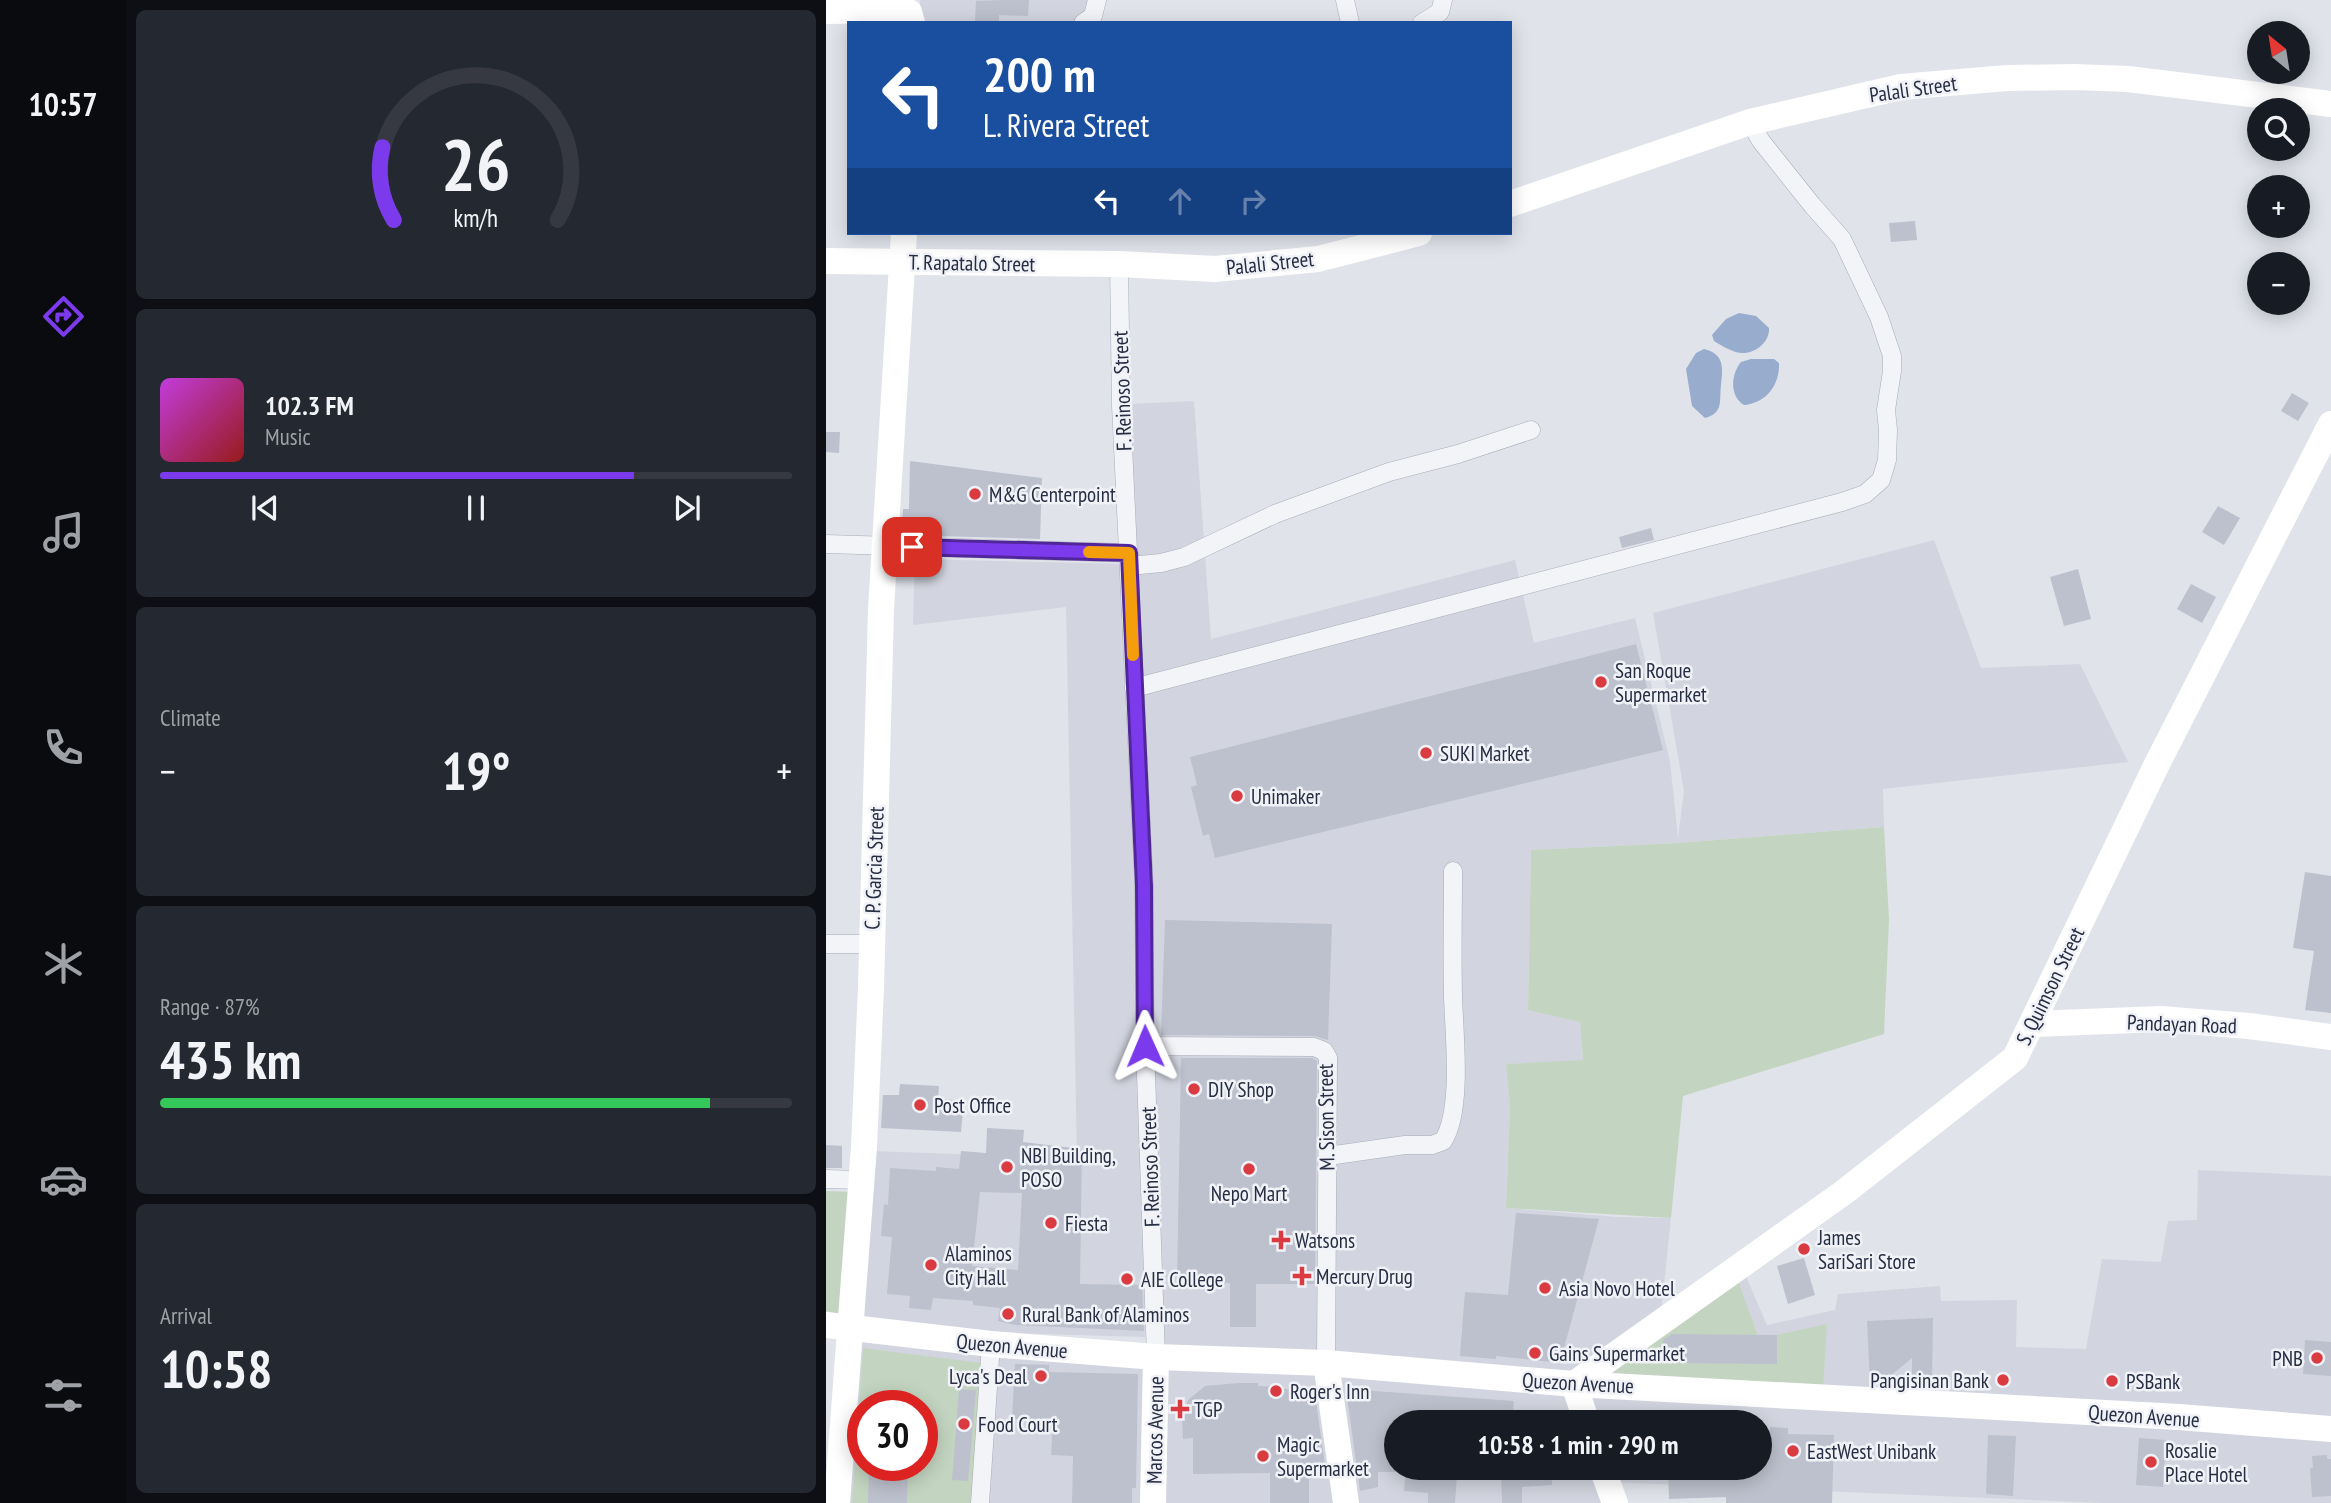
<!DOCTYPE html>
<meta charset="utf-8">
<style>
body{margin:0;font-family:"PT Sans Narrow",sans-serif;background:#242831;color:#f1f3f6;height:100vh;display:flex;flex-direction:column;font-size:26px;white-space:nowrap}
*{box-sizing:border-box;margin:0}
p{font-size:23px;color:#9ea1a6}
.icon{flex:none;width:38px;height:38px;fill:none;stroke:currentColor;stroke-width:2;stroke-linecap:round;stroke-linejoin:round}
.map{position:relative;flex:1;overflow:hidden}
.panel{display:flex;flex-direction:column;gap:10px;padding:10px;background:#0d0f14;width:700px}
.panel>*{flex:none}
.top-card{position:absolute;left:21px;top:21px;width:665px;height:214px;border-radius:0px;box-shadow:0 4px 18px #0003;background:#1a4fa0;color:#fff;overflow:hidden}
.needle{width:46px;rotate:330deg}
.fabs{position:absolute;left:1421px;top:21px;display:grid;gap:14px}
.fabs a{display:grid;place-items:center;width:63px;height:63px;border-radius:50%;background:#171b24;box-shadow:0 4px 18px #0003;font-size:35px}
.speed{position:absolute;left:21px;top:1390px;display:flex;gap:14px;font-size:35px;font-weight:700;text-align:center}
.speed>*{display:grid;place-content:center;width:91px;height:91px;border-radius:50%;background:#171b24;box-shadow:0 4px 18px #0003;line-height:1}
.speed .limit{border:10px solid #d22;background:#fff;color:#111}
.pin{position:absolute;display:grid;place-items:center;width:60px;height:60px;color:#fff;margin:-30px;border-radius:14px;box-shadow:0 4px 10px #0006}
.me{position:absolute;width:77px;margin:-38px;rotate:359deg;stroke-linejoin:round;filter:drop-shadow(0 0 5px #0008)}
.turn{display:flex;align-items:center;gap:24px;height:147px;padding:0 21px;font-size:32px}
.turn .icon{width:91px;height:91px;stroke-width:2.5}
.turn b{display:block;font-size:49px;line-height:60px}
.lanes{display:flex;align-items:center;height:66px;padding:0 21px;background:#0003;justify-content:center;gap:35px;direction:ltr}
.lanes .off{opacity:.35}
.big{font-size:52px;font-weight:700;line-height:1.1}
.panel .card{flex:1;display:flex;flex-direction:column;justify-content:center;gap:10px;min-width:0;padding:0 24px;border-radius:10px;background:#242831}
.panel .dial{align-items:center;gap:0}
.dial svg{height:182px;overflow:visible;fill:none;stroke:#363941;stroke-width:7;stroke-linecap:round;text-anchor:middle}
.dial text{fill:#f1f3f6;stroke:none}
.song{display:flex;align-items:center;gap:21px}
.cover{width:84px;height:84px;border-radius:10px;background:linear-gradient(135deg,hsl(290 70% 55%),hsl(0 70% 35%))}
.played{height:7px;border-radius:4px;background:linear-gradient(90deg,#7c3aed 75%,#363941 75%)}
.keys{display:flex;justify-content:space-around;direction:ltr}
.heat{display:flex;justify-content:space-between;align-items:center;font-size:38px;direction:ltr}
.charge{height:10px;border-radius:5px;background:linear-gradient(90deg,#34c759 87%,#363941 0)}
.trip{position:absolute;left:558px;top:1410px;width:388px;height:70px;border-radius:35px;background:#171b24;box-shadow:0 4px 18px #0003;font-weight:700;line-height:70px;text-align:center}
main{display:flex;flex:1;min-height:0}
.dock{display:flex;flex-direction:column;width:126px;justify-content:space-around;align-items:center;background:#090b0e;color:#9ea1a6}
.dock .icon{width:49px;height:49px}
.dock .on{color:#7c3aed}
.dock b{font-size:32px;color:#f1f3f6}
.map>svg:first-child{display:block}
</style>
<main>
<nav class="dock">
<b>10:57</b>
<svg class="icon on" aria-label="directions" viewBox="0 0 24 24"><path d="M12 3l9 9-9 9-9-9zM9 14v-3h6M13 9l2 2-2 2"/></svg>
<svg class="icon" aria-label="music" viewBox="0 0 24 24"><path d="M9 18V5l10-2v13"/><circle cx="6" cy="18" r="3"/><circle cx="16" cy="16" r="3"/></svg>
<svg class="icon" aria-label="phone" viewBox="0 0 24 24"><path d="M5 4h4l2 5-3 2q2 4 5 5l2-3 5 2v4C11 20 4 13 5 4z"/></svg>
<svg class="icon" aria-label="climate" viewBox="0 0 24 24"><path d="M12 3v18M4 7l16 10M4 17L20 7"/></svg>
<svg class="icon" aria-label="car" viewBox="0 0 24 24"><path d="M5 17H2v-5l4-1 3-4h7l3 4 3 1v5h-3M9 17h6M6 11h13"/><circle cx="7" cy="17" r="2"/><circle cx="17" cy="17" r="2"/></svg>
<svg class="icon" aria-label="filters" viewBox="0 0 24 24"><path d="M4 7h16M4 17h16"/><circle cx="9" cy="7" r="2"/><circle cx="15" cy="17" r="2"/></svg>
</nav>
<section class="panel">
<div class="card dial"><svg viewBox="0 0 100 80">
<path d="M14 69A42 42 0 1 1 86 69"/>
<path d="M14 69A42 42 0 0 1 9 37" stroke="#7c3aed"/>
<text x="50" y="56" font-size="32" font-weight="700">26</text>
<text x="50" y="72" font-size="11">km/h</text>
</svg></div>
<div class="card">
<div class="song"><i class="cover"></i><div><b>102.3 FM</b><p>Music</p></div></div>
<div class="played"></div>
<div class="keys"><svg class="icon" aria-label="previous" viewBox="0 0 24 24"><path d="M18 5L8 12l10 7zM5 5v14"/></svg><svg class="icon" aria-label="pause" viewBox="0 0 24 24"><path d="M8 5v14M16 5v14"/></svg><svg class="icon" aria-label="next" viewBox="0 0 24 24"><path d="M6 5l10 7-10 7zM19 5v14"/></svg></div>
</div>
<div class="card"><p>Climate</p>
<div class="heat"><a>−</a><b class="big">19°</b><a>+</a></div>
</div>
<div class="card"><p>Range · 87%</p><b class="big">435 km</b><div class="charge"></div></div>
<div class="card"><p>Arrival</p><b class="big">10:58</b></div>
</section>
<div class="map">
<svg width="1505" height="1503" viewBox="0 0 1505 1503">
<rect width="100%" height="100%" fill="#e0e3ea"/>
<g fill="#d2d5df" fill-rule="evenodd">
<path d="M94 0H274L268 23H94Z"/>
<path d="M368 401 385 639 689 560 708 643 809 618 844 761 852 838 858 791 827 613 1108 540 1155 668 1254 664 1302 762 1057 789 1058 827 852 843 705 850 702 1009 754 1022 757 1061 681 1064 684 1106 680 1208 791 1217 845 1218 835 1312 913 1260 941 1325 1009 1310 1012 1294 1114 1286 1115 1301 1191 1300 1190 1347 1260 1349 1276 1259 1335 1262 1342 1221 1371 1220 1372 1170 1505 1176V1503H1278L782 1482 788 1503H11L24 1329 329 1357 312 741 310 544 304 404ZM37 1405H96V1465H37ZM570 1423H934V1468H570Z"/>
<path d="M89 559 298 564 316 1049 319 1337 184 1333 31 1318 43 1151 251 1158 240 607 87 625Z"/>
</g>
<g fill="#c3d5c0" fill-rule="evenodd">
<path d="M1058 827 1063 920 1058 1034 857 1096 845 1218 680 1208 684 1106 680 1064 757 1060 754 1022 702 1010 705 850 852 843Z"/>
<path d="M0 1191 28 1192 15 1315 0 1311Z"/>
<path d="M912 1281 933 1339 1001 1324 997 1391 776 1379Z"/>
<path d="M37 1348 171 1365 160 1503H26ZM37 1405H96V1465H37Z"/>
</g>
<g fill="#98accd">
<path d="M913 313 930 316 943 328C944 342 929 354 915 353 906 352 896 346 888 341L886 335 900 319Z"/>
<path d="M878 349C899 354 897 369 895 385 893 401 898 413 879 418L866 406 860 369 870 353Z"/>
<path d="M925 359H948L953 363C954 385 940 403 918 405 903 396 905 374 915 362Z"/>
</g>
<g fill="#bdc1cd" fill-rule="evenodd">
<path d="M177 0H203L202 16 173 15V22L149 21 150 1Z"/>
<path d="M1089 221 1091 240 1065 242 1063 223Z"/>
<path d="M1466 393 1483 403 1472 421 1455 411Z"/>
<path d="M0 432H14L13 453 0 452Z"/>
<path d="M84 461 216 478 214 539 75 535 77 509H83Z"/>
<path d="M1392 506 1414 518 1398 545 1376 532Z"/>
<path d="M825 528 828 540 796 548 793 537Z"/>
<path d="M1252 569 1265 619 1238 626 1224 577Z"/>
<path d="M1365 584 1390 597 1376 623 1351 609Z"/>
<path d="M810 644 837 750 389 858 383 834 377 836 365 787 371 785 364 757Z"/>
<path d="M1479 872 1505 876V1013L1479 1010 1488 951 1467 948Z"/>
<path d="M339 920 506 924 502 1040 488 1036 335 1035Z"/>
<path d="M355 1058H486L491 1061 489 1284H430V1327H404V1283H351Z"/>
<path d="M74 1084 113 1086 112 1099 131 1100V1109L137 1110 135 1132 55 1128 57 1095H73Z"/>
<path d="M161 1128 198 1130 197 1142 256 1149 254 1284 316 1285 318 1331 189 1325 172 1321 174 1308 147 1305V1301L107 1298 105 1310 83 1308 84 1296 61 1294 66 1237 55 1236 58 1204 62 1205 64 1168 110 1171V1167L133 1169 135 1151 160 1153ZM154 1192 196 1193 192 1270 146 1266Z"/>
<path d="M0 1145 16 1146V1168H0Z"/>
<path d="M690 1213 773 1219 734 1363 670 1356V1359L634 1356 639 1292 682 1295Z"/>
<path d="M978 1258 989 1295 962 1304 951 1266Z"/>
<path d="M1107 1318 1106 1383H1086V1358L1057 1382H1044L1041 1321Z"/>
<path d="M846 1334 951 1335V1364L836 1363 837 1340Z"/>
<path d="M1479 1340 1505 1342V1376L1477 1374Z"/>
<path d="M189 1364 223 1365V1372L312 1374 310 1488H306V1503H246L247 1456 225 1455 227 1421 186 1419Z"/>
<path d="M412 1383H432V1386L457 1387V1389L488 1388 500 1472H483V1503H444V1473L367 1474V1438L357 1439 356 1418 362 1400 379 1386Z"/>
<path d="M133 1389 150 1390 142 1481 126 1480Z"/>
<path d="M520 1389 688 1401 686 1423H570V1472H552V1487L534 1491Z"/>
<path d="M944 1427 962 1428V1434L1008 1435 1006 1503H900V1497L843 1499 842 1468H934V1439L943 1440Z"/>
<path d="M1162 1435 1190 1436 1187 1496 1160 1494Z"/>
<path d="M1313 1438 1340 1440 1337 1487 1310 1485Z"/>
<path d="M1501 1455V1459H1505V1496L1486 1497 1484 1468H1487L1486 1456Z"/>
<path d="M43 1465H82L81 1503H42Z"/>
<path d="M580 1468 615 1469V1476H631L629 1503H602V1493L578 1491Z"/>
<path d="M675 1468H726V1485L696 1487V1503H676Z"/>
</g>
<g fill="none" stroke-linecap="round" stroke-linejoin="round">
<defs>
<g id="street">
<path d="M519 0 524 23"/>
<path d="M257 23 267 16 271 0"/>
<path d="M596 23 614 12 617 0"/>
<path d="M293 264 295 405 318 885 319 1046 330 1357"/>
<path d="M0 544 303 553"/>
<path d="M303 566 335 563 358 557 449 514 563 472 632 454 705 430"/>
<path d="M308 688 1016 502 1039 494 1055 480 1061 460 1062 430 1060 410 1066 371V356L1053 317 1016 239 986 205 935 141 924 122"/>
<path d="M0 944H46"/>
<path d="M319 1046 488 1047 498 1051 502 1058 500 1363"/>
<path d="M502 1156 579 1145H606L617 1141C637 1110 628 1034 627 996 626 955 627 913 627 871"/>
<path d="M0 1179 35 1180"/>
<path d="M154 1503 165 1344"/>
</g>
</defs>
<use href="#street" stroke="#a8adb8" stroke-width="19"/>
<use href="#street" stroke="#f3f4f8" stroke-width="18"/>
<g stroke="#fff" stroke-width="26">
<path d="M0 11 77 10 83 12 86 23"/>
<path d="M684 204 924 122 1075 87 1181 78 1248 77 1302 79 1505 104"/>
<path d="M0 261 293 264 389 269 492 259 593 233"/>
<path d="M1207 1024 1335 1019 1423 1026 1505 1037"/>
<path d="M0 1325 165 1344 330 1357 500 1363 748 1384 1353 1417 1505 1429"/>
<path d="M500 1363 520 1503"/>
<path d="M761 1423 748 1384 1017 1193 1189 1058 1330 766 1505 424"/>
<path d="M776 1468 789 1503"/>
<path d="M11 1503 38 1147 45 987 55 609 78 233"/>
<path d="M327 1503 330 1357"/>
</g>
</g>
<g fill="none" stroke-linecap="round" stroke-linejoin="round">
<defs>
<path id="route" d="M86 547 303 553 318 886 319 1046"/>
</defs>
<use href="#route" stroke="#51269a" stroke-width="18"/>
<use href="#route" stroke="#7c3aed" stroke-width="12"/>
<path stroke="#f59e0b" stroke-width="12" d="M263 552 303 553 307 655"/>
</g>
<g fill="#d93b41" stroke="#f0f2f7" stroke-width="2.5">
<circle cx="149" cy="494" r="7"/>
<circle cx="775" cy="682" r="7"/>
<circle cx="600" cy="753" r="7"/>
<circle cx="411" cy="796" r="7"/>
<circle cx="368" cy="1089" r="7"/>
<circle cx="94" cy="1105" r="7"/>
<circle cx="181" cy="1167" r="7"/>
<circle cx="423" cy="1169" r="7"/>
<circle cx="225" cy="1223" r="7"/>
<path d="M451.5 1229.5h7v7h7v7h-7v7h-7v-7h-7v-7h7z"/>
<circle cx="978" cy="1249" r="7"/>
<circle cx="105" cy="1265" r="7"/>
<path d="M472.5 1265.5h7v7h7v7h-7v7h-7v-7h-7v-7h7z"/>
<circle cx="301" cy="1279" r="7"/>
<circle cx="719" cy="1288" r="7"/>
<circle cx="182" cy="1314" r="7"/>
<circle cx="709" cy="1353" r="7"/>
<circle cx="1491" cy="1358" r="7"/>
<circle cx="215" cy="1376" r="7"/>
<circle cx="1177" cy="1380" r="7"/>
<circle cx="1286" cy="1381" r="7"/>
<circle cx="450" cy="1391" r="7"/>
<path d="M350.5 1398.5h7v7h7v7h-7v7h-7v-7h-7v-7h7z"/>
<circle cx="138" cy="1424" r="7"/>
<circle cx="967" cy="1451" r="7"/>
<circle cx="437" cy="1456" r="7"/>
<circle cx="1325" cy="1462" r="7"/>
</g>
<g text-anchor="middle" dominant-baseline="central" stroke-width="5" stroke-linejoin="round" paint-order="stroke">
<g font-size="21" fill="#272e43" stroke="#f0f2f7">
<text transform="translate(1087 89) rotate(-8)">Palali Street</text>
<text transform="translate(146 263) rotate(1)">T. Rapatalo Street</text>
<text transform="translate(444 263) rotate(-6)">Palali Street</text>
<text transform="translate(296 391) rotate(-92)">F. Reinoso Street</text>
<text transform="translate(48 868) rotate(-88)">C. P. Garcia Street</text>
<text transform="translate(1224 986) rotate(-64)">S. Quimson Street</text>
<text transform="translate(1356 1024) rotate(2)">Pandayan Road</text>
<text transform="translate(500 1117) rotate(-91)">M. Sison Street</text>
<text transform="translate(324 1167) rotate(-92)">F. Reinoso Street</text>
<text transform="translate(186 1346) rotate(5)">Quezon Avenue</text>
<text transform="translate(752 1383) rotate(3)">Quezon Avenue</text>
<text transform="translate(1318 1416) rotate(4)">Quezon Avenue</text>
<text transform="translate(329 1430) rotate(-89)">Marcos Avenue</text>
</g>
<g font-size="21" fill="#272e43" stroke="#f0f2f7" text-anchor="start">
<text x="163" y="494">M&amp;G Centerpoint</text>
<text x="789" y="670">San Roque<tspan x="789" dy="24">Supermarket</tspan></text>
<text x="614" y="753">SUKI Market</text>
<text x="425" y="796">Unimaker</text>
<text x="382" y="1089">DIY Shop</text>
<text x="108" y="1105">Post Office</text>
<text x="195" y="1155">NBI Building,<tspan x="195" dy="24">POSO</tspan></text>
<text x="423" y="1193" text-anchor="middle">Nepo Mart</text>
<text x="239" y="1223">Fiesta</text>
<text x="992" y="1237">James<tspan x="992" dy="24">SariSari Store</tspan></text>
<text x="469" y="1240">Watsons</text>
<text x="119" y="1253">Alaminos<tspan x="119" dy="24">City Hall</tspan></text>
<text x="490" y="1276">Mercury Drug</text>
<text x="315" y="1279">AIE College</text>
<text x="733" y="1288">Asia Novo Hotel</text>
<text x="196" y="1314">Rural Bank of Alaminos</text>
<text x="723" y="1353">Gains Supermarket</text>
<text x="1477" y="1358" text-anchor="end">PNB</text>
<text x="201" y="1376" text-anchor="end">Lyca's Deal</text>
<text x="1163" y="1380" text-anchor="end">Pangisinan Bank</text>
<text x="1300" y="1381">PSBank</text>
<text x="464" y="1391">Roger's Inn</text>
<text x="368" y="1409">TGP</text>
<text x="152" y="1424">Food Court</text>
<text x="451" y="1444">Magic<tspan x="451" dy="24">Supermarket</tspan></text>
<text x="1339" y="1450">Rosalie<tspan x="1339" dy="24">Place Hotel</tspan></text>
<text x="981" y="1451">EastWest Unibank</text>
</g>
</g>
</svg>
<div class="fabs">
<a><svg class="needle" viewBox="-14 -14 28 28"><path d="M0-13l5 13h-10z" fill="#e53935"/><path d="M0 13l5-13h-10z" fill="#9ea1a6"/></svg></a>
<a><svg class="icon" aria-label="search" viewBox="0 0 24 24"><circle cx="10" cy="10" r="6"/><path d="M15 15l6 6"/></svg></a>
<a>+</a>
<a>−</a>
</div>
<div class="speed"><div class="limit">30</div></div>
<div class="pin" style="left:86px;top:547px;background:#d93025"><svg class="icon" aria-label="arrive" viewBox="0 0 24 24"><path d="M6 21V4h12l-3 4 3 4H6"/></svg></div>
<svg class="me" style="left:319px;top:1046px" viewBox="-20 -20 40 40"><path d="M0-17L14 15 0 8-14 15z" fill="#7c3aed" stroke="#fff" stroke-width="4"/></svg>
<div class="trip">10:58 · 1 min · 290 m</div>
<div class="top-card">
<div class="turn"><svg class="icon" aria-label="left" viewBox="0 0 24 24"><path d="M17 20v-9H6M10 6l-5 5 5 5"/></svg><div><b>200 m</b>L. Rivera Street</div></div>
<div class="lanes"><svg class="icon" aria-label="left" viewBox="0 0 24 24"><path d="M17 20v-9H6M10 6l-5 5 5 5"/></svg><svg class="icon off" aria-label="ahead" viewBox="0 0 24 24"><path d="M12 20V5M6 11l6-6 6 6"/></svg><svg class="icon off" aria-label="right" viewBox="0 0 24 24"><path d="M7 20v-9h11M14 6l5 5-5 5"/></svg></div>
</div>
</div>
</main>
